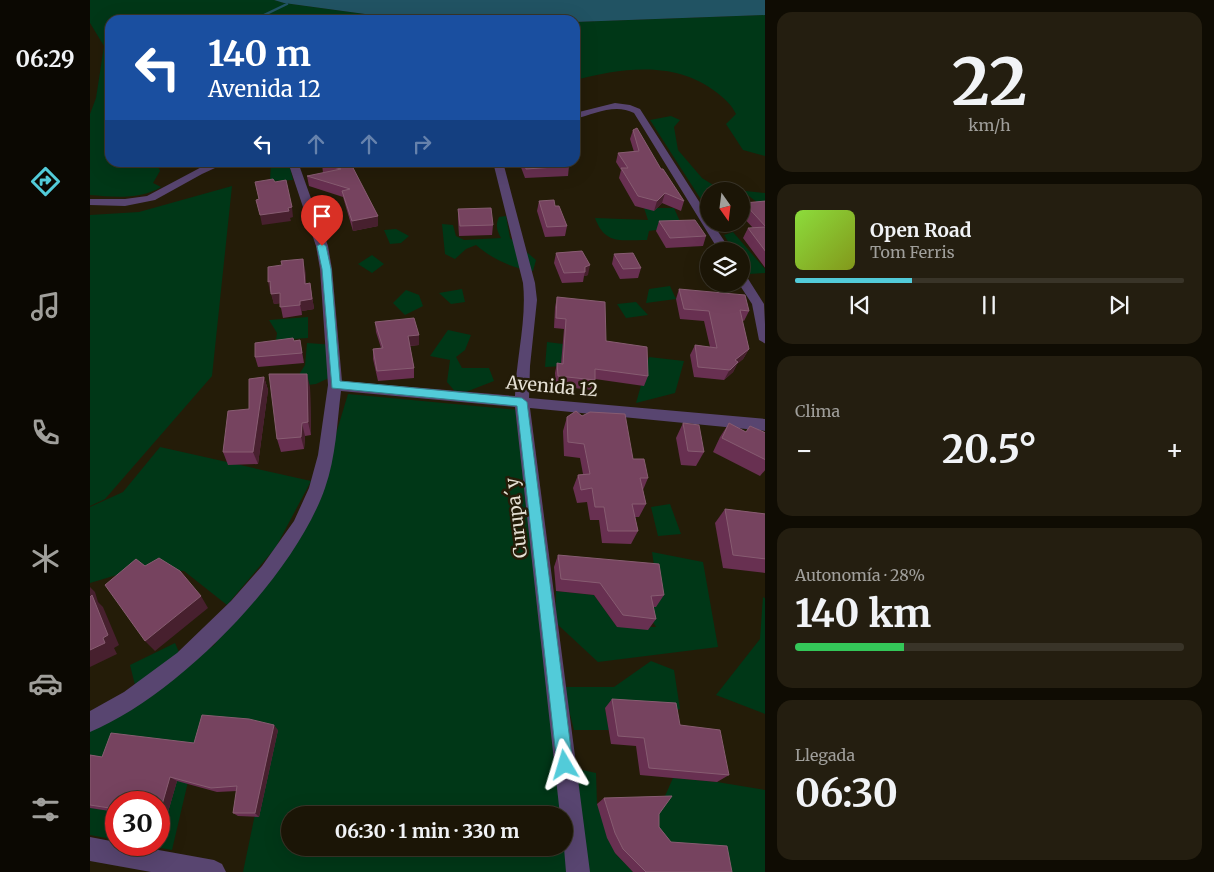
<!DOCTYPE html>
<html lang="es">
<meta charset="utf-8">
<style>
body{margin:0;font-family:Merriweather,serif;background:#241e10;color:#f1f3f6;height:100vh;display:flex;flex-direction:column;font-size:19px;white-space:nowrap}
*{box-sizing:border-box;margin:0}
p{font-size:16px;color:#a09f9b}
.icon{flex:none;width:28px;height:28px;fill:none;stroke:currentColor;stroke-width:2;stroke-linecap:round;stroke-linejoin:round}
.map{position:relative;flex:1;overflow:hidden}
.sheet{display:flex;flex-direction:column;gap:12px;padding:12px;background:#0f0c03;width:449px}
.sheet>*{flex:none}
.top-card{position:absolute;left:15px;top:15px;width:475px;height:152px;border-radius:15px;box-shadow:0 5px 20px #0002,0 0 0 1px #393428;background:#1a4fa0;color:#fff;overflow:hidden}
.needle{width:32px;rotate:166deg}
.fabs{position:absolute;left:610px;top:182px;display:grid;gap:10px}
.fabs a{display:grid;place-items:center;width:50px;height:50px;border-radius:50%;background:#1b1506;box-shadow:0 5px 20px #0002,0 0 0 1px #393428;font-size:25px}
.speed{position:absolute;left:15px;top:791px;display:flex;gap:10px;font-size:25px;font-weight:700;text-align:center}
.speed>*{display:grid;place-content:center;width:65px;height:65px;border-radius:50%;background:#1b1506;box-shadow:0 5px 20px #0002,0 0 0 1px #393428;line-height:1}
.speed .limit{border:8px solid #d22;background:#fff;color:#111}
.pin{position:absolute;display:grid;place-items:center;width:42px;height:42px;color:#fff;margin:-51px -21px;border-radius:50% 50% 50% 0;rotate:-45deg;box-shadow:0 0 5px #0007}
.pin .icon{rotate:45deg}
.me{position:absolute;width:55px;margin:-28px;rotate:353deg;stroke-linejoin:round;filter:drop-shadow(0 0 4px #0008)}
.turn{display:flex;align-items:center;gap:18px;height:105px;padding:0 20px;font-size:22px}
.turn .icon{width:65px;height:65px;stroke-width:2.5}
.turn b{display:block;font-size:35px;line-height:42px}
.lanes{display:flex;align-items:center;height:48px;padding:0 20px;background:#0003;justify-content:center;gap:25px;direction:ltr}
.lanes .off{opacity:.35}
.big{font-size:38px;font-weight:700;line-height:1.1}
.sheet .card{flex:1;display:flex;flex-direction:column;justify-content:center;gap:8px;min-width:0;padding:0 18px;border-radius:15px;background:#241e10}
.sheet .dial{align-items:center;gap:0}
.dial b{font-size:65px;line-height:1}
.song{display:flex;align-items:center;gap:15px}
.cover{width:60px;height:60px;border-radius:8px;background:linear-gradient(135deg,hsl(90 70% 55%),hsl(70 70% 35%))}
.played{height:5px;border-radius:2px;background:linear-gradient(90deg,#52cbd9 30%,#393428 30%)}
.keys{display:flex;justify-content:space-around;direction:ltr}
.heat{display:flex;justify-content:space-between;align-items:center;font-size:28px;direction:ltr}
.charge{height:8px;border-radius:4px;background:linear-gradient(90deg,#34c759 28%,#393428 0)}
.trip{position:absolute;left:191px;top:806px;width:292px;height:50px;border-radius:25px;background:#1b1506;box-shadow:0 5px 20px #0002,0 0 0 1px #393428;font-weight:700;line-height:50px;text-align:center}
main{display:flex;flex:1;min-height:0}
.tabs{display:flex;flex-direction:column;width:90px;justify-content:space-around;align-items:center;background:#0b0802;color:#a09f9b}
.tabs .icon{width:35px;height:35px}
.tabs .current{color:#52cbd9}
.tabs b{font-size:22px;color:#f1f3f6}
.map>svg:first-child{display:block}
</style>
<main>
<nav class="tabs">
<b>06:29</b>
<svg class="icon current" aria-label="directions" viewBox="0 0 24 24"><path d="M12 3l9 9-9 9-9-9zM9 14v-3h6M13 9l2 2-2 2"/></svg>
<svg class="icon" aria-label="music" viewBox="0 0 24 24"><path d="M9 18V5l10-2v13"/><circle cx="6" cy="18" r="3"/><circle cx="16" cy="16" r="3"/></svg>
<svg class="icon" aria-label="phone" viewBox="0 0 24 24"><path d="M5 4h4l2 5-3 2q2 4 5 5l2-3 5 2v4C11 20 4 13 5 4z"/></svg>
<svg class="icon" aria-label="climate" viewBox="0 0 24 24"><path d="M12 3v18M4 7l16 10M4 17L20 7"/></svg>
<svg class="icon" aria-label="car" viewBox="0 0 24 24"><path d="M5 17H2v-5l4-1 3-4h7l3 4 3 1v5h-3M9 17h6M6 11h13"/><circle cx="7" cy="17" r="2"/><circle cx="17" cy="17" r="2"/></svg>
<svg class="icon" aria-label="filters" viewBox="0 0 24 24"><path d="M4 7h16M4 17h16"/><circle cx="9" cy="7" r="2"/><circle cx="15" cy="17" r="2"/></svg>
</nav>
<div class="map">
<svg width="676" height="872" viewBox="0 0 676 872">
<rect width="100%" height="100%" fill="#241c08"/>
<g fill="#003717">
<path d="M0 0H184L194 3 319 20H20V162L66 163 70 171 63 183 71 187C50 200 23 197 0 195V114L6 98 14 46 0 23Z"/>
<path d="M675 15V156L653 150 636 124 646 114C641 104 635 99 626 92 585 60 532 68 485 80V22Z"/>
<path d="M581 116 590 120 584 127 588 150 612 178 628 188 675 193V201L672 206 655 193H651V191H619V197L610 198 560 120Z"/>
<path d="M181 163H199L203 180 180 181Z"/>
<path d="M142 186 122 376 15 499 0 506V215L49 212Z"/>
<path d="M554 208H584L592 226 559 231 557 240C531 240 515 245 505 218L558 220Z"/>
<path d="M416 216 420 238 446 260 443 271C422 268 402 259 386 245L376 249 365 259 355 254 352 224 363 225 366 236 374 240 411 238C407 230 405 226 409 217Z"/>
<path d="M306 229 319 236 311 243 300 244 294 230Z"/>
<path d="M643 232 675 269V273L659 274 651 262V251H644L634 235Z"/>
<path d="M282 255 294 264 282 273 268 264Z"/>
<path d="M580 286 586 299 556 303 559 289Z"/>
<path d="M372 289 375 302 361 304 349 293Z"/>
<path d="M316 290 329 295 333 306 315 315 303 303Z"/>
<path d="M546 302 558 315 536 318 527 304Z"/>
<path d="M218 317V338L186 340 187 333 179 320Z"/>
<path d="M358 330 381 335 375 350 366 357 372 368H399L404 381 368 395 357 382 360 360 340 356Z"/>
<path d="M457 342 473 344 472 355 475 366 455 367Z"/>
<path d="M217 343 245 345 241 377 226 384 201 387 215 365Z"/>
<path d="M559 357 594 361 585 393 546 403Z"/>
<path d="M258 394 429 410 474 815H200V848H475L481 872H153L182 732 112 722 82 850 54 845H69V802H26V840L0 835V731L124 645 222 513Z"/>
<path d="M70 447 221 481 186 547 137 605 94 571 50 568 0 583V507L33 492Z"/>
<path d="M580 504 591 534 568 536 561 507Z"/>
<path d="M562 552 613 562 628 647 508 662 465 622 466 591 504 595 527 627H566L553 607 566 606 565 572Z"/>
<path d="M673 597 676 599 675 714 626 695 670 639Z"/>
<path d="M85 643 92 659 47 693 40 665Z"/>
<path d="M561 661 584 670 590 709 577 712 515 708 519 730H484L473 687H524Z"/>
<path d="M488 769 506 773 507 804 525 853 543 872H493L488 866Z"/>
<path d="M583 778 627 782 675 790V872H629L571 846 559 832Z"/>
</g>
<path fill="#215363" d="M184 0H675L676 15 485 22V20H319L194 3Z"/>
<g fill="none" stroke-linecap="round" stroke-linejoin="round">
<path stroke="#215363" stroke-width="2.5" d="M164 20 197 4"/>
<g fill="#584570" fill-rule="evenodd">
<path d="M525 103 540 105 550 109 619 217V224H623L641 251H629L544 113C525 103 504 114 485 119V113Z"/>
<path d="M121 162H138L112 174 65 200 35 206 0 205V199H35L57 196Z"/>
<path d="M198 162H208L238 246 242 269 252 381 425 396C426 359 437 320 433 283L403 162H413L445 283 447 300 440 366 439 398 676 419V431L440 408 500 872H476L474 848 475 815H470L425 407 251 391C247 423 246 457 235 488 204 577 87 696 0 732V711L34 692 87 653 141 601 172 566 204 521 219 488 228 455 238 385 230 269 226 246Z"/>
<path d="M651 273 655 274 674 304 676 344 669 340 662 304 649 284H651Z"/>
<path d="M0 837 26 842V845H41L124 860 132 864 136 872H61L0 861Z"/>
</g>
</g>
<g fill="#683051">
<path d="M543 130 594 201 591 211 572 203 564 211 545 206 529 178 531 170 526 162 528 153 544 152 540 139Z"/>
<path d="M233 162H268L262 167 288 216V226L263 231 253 197 219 186 217 176 233 173 232 164Z"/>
<path d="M429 162H478L479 166 478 176 435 178Z"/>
<path d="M449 201 465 206 477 226 475 236 455 237 447 211Z"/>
<path d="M676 201V269L653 238 658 228H663L651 215V210L654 203Z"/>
<path d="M368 209 403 225 402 235 369 236 368 219Z"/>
<path d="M569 221 616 236 613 246 576 248 566 231Z"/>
<path d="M492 251 498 275 494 276 493 282 472 283 464 263 466 253Z"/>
<path d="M524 254 551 268 548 278 530 279 522 264Z"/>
<path d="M215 269 216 283H220L224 309 212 311V315L193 318 190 303 184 304 181 292H180Z"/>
<path d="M589 289 659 311 654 321 652 320 659 349 653 359 647 364 643 372 634 380 604 377 600 355 605 345 620 347 614 321 590 319 586 299Z"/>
<path d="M467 297 516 341 558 376 554 386 505 379 502 390 466 386 465 373 467 363 471 364 474 329 464 328 465 307Z"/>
<path d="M285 322 329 345 320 346 324 368V378L288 381 283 359V349L291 348 286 332Z"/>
<path d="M210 340 214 363 168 367 165 357 204 341Z"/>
<path d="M174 377 178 390 168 464 138 465 133 452 159 409Z"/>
<path d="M220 387 221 435 215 436 214 449 191 452 187 439Z"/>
<path d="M477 417 543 459 558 478 553 490 556 504 549 517H545L548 531 541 544 512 543 509 520H500L497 502 487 503 483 488 488 475 493 474 490 458 474 456 473 431Z"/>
<path d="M593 423 614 452 606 466 591 465 586 438Z"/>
<path d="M639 423 656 432 676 433V469L670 476 623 452 630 437Z"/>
<path d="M635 509 676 514V573L633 568 625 523Z"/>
<path d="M468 555 574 595 566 607H563L566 619 558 630 527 627 504 595 466 591 464 567Z"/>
<path d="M522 699 590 725 639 775 627 782 550 775 546 746 521 744 515 708Z"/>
<path d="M188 730 169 817 148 816 143 813 147 791 127 792 87 781 76 819 69 818V802H26V812L0 808V755L12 757Z"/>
<path d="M514 798 569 814V827L581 842 642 872H543L525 853 517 838 507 804Z"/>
</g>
<g fill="#47202e">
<path d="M259 162H268L259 169Z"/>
<path d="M575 193 572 203 564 211 567 201Z"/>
<path d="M202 207 203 217 200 218 201 221 172 225 170 215Z"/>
<path d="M288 216V226L263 231 262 221Z"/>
<path d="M213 259 215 269 217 294 215 284Z"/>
<path d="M500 265 498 275 494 276 495 272V267Z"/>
<path d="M180 281 183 291 180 292 178 282Z"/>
<path d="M220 283 224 309 212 311V315L210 305V301Z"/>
<path d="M190 293 192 303 184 304 181 294Z"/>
<path d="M329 335V345L318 346V336Z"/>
<path d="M659 349 653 359 647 364 643 372 634 380 645 360Z"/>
<path d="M217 374 220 387 221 435 218 422Z"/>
<path d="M174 377 178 390 168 464 163 452Z"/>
<path d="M212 423 215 436 214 449 211 437Z"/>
<path d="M0 587 5 592 8 602 13 607 29 645 24 648 27 654 0 667Z"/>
<path d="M111 596 118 608 65 651 55 641Z"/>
<path d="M184 725 188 730 169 817 165 813Z"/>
<path d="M80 777 87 781 76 819 69 815Z"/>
</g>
<g fill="#76435f" stroke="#875c71">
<path d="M547 128 571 169H573L594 201 575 193 567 201 548 196 531 168H538L528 153 549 151 543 130Z"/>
<path d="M233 162H260L288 216 262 221 252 191 260 189 217 176 251 169 232 164Z"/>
<path d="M434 162H478L479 166 436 169Z"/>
<path d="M183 179 185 182 196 180 202 207 198 208 199 211 170 215 166 200 169 199 165 182Z"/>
<path d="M464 200 465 206H469L477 226 457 227 449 201Z"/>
<path d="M676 201V227L654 203Z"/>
<path d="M401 208 403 225 370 226 368 209Z"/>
<path d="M605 220 616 236 580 238 569 221Z"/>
<path d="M676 227V252L658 228Z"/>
<path d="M492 251 500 265 495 267V272L474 273 466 253Z"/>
<path d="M543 253 551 268 533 269 524 254Z"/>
<path d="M213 259 215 284 220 283 222 299 210 301V305L190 307V293L181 294 180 281 178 282V267L192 265 191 261Z"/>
<path d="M589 289 655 295 659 311 650 310 659 349 645 360 648 362 640 370 608 367 605 345 627 348 619 311 594 309Z"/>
<path d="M467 297 515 302 516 341 557 347 558 376 505 369V380L468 376 467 363 473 364 476 319 466 318Z"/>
<path d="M324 318 329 335 318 336 324 368 287 371 283 349 293 348 285 322Z"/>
<path d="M203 338 204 341 210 340 212 353 165 357V343Z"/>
<path d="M179 374H217L218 422 212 423 211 437 187 439Z"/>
<path d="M174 377 163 452H133L138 411 159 409V379Z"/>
<path d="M486 411 492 416 500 412 535 414 543 459H554L558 478H550L556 504H542L548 531H518L514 507H505L502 488 491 490 488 475 500 474 494 444 478 442 477 417Z"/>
<path d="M593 423 609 425 614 452 598 451Z"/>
<path d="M639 423 656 432 660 426 676 433V460L632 438Z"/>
<path d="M635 509 676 514V559L643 555Z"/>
<path d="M468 555 569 564 574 595 561 596 566 619 533 615 510 583 471 579Z"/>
<path d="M69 558 90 571 111 596 55 641 15 585 46 559 55 566Z"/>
<path d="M2 595 18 635 13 638 15 643 0 650V597Z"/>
<path d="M522 699 586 703 590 725 630 730 639 775 559 768 554 738 528 736Z"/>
<path d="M112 715 159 719 184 725 165 813H143L147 786 121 788 80 777 69 815V802H26V809L0 805V755L12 757 21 733 104 743Z"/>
<path d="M582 796 569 814V827L581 842 637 846 642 872H556L533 849 525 833 514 798Z"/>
</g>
<path fill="#52cbd9" stroke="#35848d" d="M232 243 236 246 241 269 250 381 432 398 437 402 483 765 481 770 475 773 470 770 467 765 427 406 242 388 232 269 227 246Z"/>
<g text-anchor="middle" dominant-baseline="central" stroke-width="5" stroke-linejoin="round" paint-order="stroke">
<g font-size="18" fill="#e5e0d4" stroke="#241c08">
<text transform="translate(462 386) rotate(5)">Avenida 12</text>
<text transform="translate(426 518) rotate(-97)">Curupa´y</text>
</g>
</g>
</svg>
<div class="fabs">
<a><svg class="needle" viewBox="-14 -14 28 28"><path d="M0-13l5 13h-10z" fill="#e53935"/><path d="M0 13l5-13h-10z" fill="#a09f9b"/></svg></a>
<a><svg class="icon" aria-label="layers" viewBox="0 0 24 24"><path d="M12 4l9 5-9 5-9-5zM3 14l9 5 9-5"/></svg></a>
</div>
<div class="speed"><div class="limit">30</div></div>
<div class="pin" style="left:232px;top:246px;background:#d93025"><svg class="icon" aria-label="arrive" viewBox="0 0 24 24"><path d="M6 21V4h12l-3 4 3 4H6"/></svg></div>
<svg class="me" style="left:475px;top:765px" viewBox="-20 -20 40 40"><path d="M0-17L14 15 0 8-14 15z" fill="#52cbd9" stroke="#fff" stroke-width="4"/></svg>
<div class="trip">06:30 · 1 min · 330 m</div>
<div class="top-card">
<div class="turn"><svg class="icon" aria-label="left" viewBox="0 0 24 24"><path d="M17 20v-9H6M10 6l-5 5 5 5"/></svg><div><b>140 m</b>Avenida 12</div></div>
<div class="lanes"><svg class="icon" aria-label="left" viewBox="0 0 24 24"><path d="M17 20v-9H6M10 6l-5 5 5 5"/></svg><svg class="icon off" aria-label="ahead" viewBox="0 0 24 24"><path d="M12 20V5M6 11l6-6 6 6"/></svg><svg class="icon off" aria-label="ahead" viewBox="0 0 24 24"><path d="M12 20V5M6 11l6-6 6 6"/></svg><svg class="icon off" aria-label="right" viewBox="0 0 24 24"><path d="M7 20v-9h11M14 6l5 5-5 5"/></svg></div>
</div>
</div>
<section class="sheet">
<div class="card dial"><b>22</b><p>km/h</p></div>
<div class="card">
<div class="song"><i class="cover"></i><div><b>Open Road</b><p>Tom Ferris</p></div></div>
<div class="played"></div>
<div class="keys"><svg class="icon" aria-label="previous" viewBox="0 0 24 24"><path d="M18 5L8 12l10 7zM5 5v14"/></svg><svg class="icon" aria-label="pause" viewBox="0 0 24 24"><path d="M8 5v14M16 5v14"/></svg><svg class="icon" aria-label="next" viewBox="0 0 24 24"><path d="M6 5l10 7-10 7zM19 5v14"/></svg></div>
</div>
<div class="card"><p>Clima</p>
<div class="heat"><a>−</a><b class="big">20.5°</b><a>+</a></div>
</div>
<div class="card"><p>Autonomía · 28%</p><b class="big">140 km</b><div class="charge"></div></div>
<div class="card"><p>Llegada</p><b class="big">06:30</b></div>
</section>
</main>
